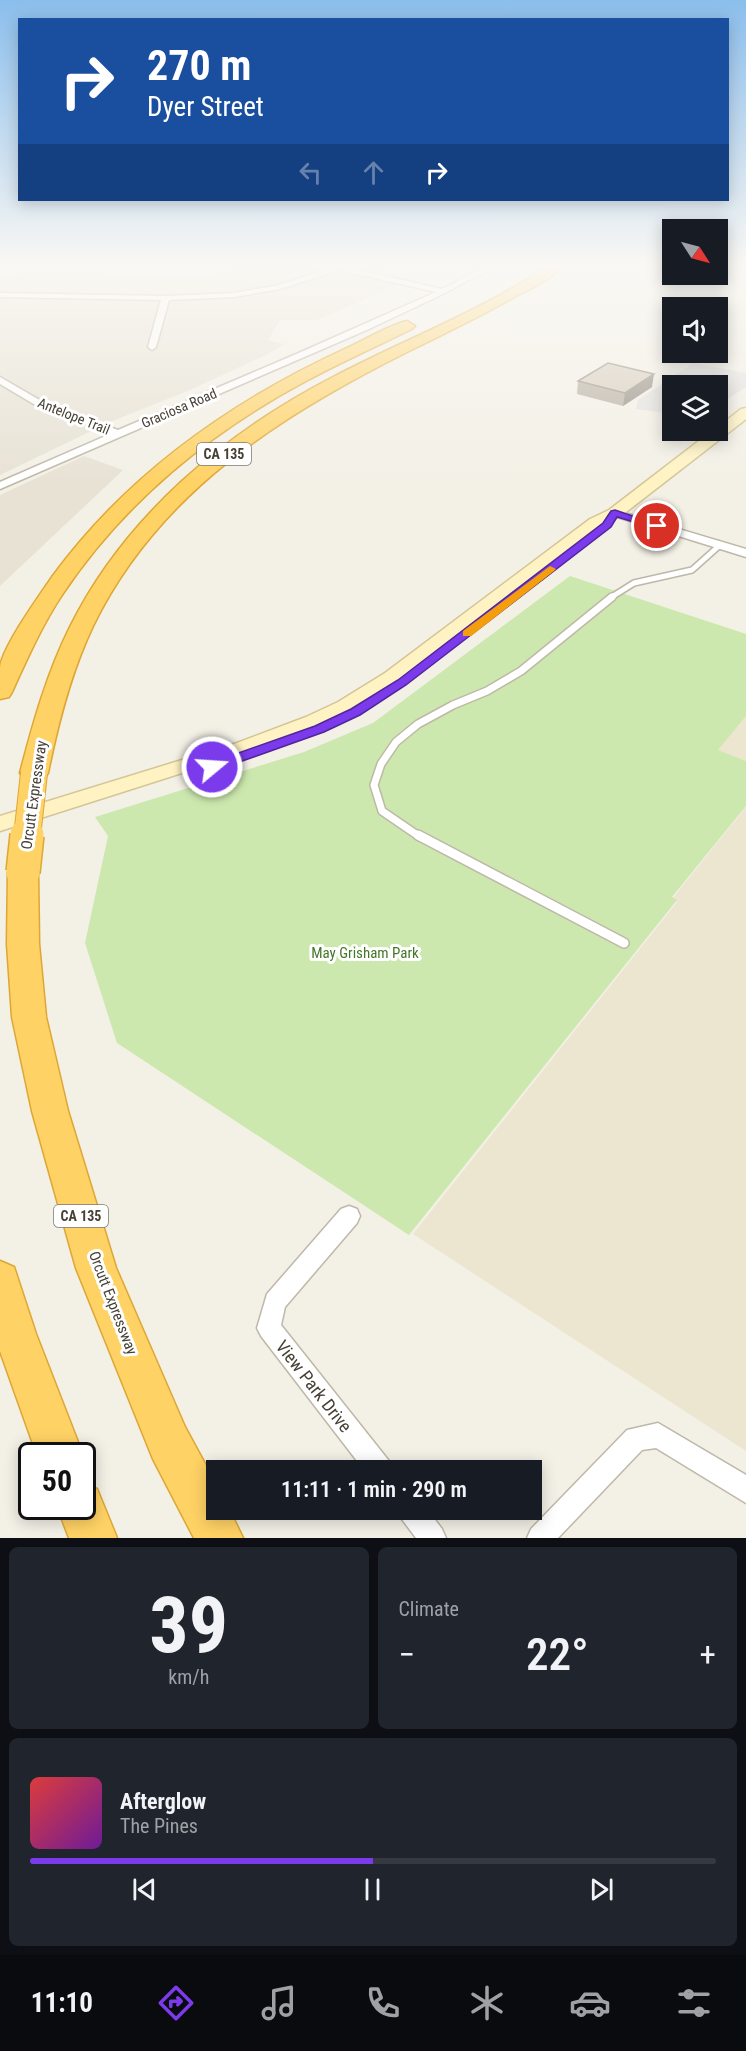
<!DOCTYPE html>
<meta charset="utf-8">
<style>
body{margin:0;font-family:"Roboto Condensed",sans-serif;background:#20242c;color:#f1f3f6;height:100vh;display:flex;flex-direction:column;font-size:22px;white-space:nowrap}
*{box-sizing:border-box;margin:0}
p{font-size:20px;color:#9ea1a6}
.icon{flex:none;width:33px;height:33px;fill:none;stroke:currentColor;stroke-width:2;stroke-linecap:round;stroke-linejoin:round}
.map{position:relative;height:1538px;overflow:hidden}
.sheet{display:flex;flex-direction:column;gap:9px;padding:9px;background:#0d0f14;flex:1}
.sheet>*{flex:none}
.top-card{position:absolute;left:18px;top:18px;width:711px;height:183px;border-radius:0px;box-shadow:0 3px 15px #0003;background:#1a4fa0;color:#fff;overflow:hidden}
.needle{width:39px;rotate:126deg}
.fabs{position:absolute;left:662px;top:219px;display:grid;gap:12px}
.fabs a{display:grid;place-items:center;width:66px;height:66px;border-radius:0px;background:#171b24;box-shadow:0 3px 15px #0003;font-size:30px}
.speed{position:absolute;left:18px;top:1442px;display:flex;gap:12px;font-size:30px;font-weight:700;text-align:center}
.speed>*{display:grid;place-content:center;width:78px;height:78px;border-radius:50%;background:#171b24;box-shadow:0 3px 15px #0003;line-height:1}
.speed .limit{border:3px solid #111;border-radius:9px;background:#fff;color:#111}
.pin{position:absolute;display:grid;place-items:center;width:51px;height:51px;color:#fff;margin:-26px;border:3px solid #fff;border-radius:50%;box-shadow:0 2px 6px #0007}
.me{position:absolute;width:66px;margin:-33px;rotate:72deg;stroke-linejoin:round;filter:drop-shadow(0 0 4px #0008)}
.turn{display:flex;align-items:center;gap:21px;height:126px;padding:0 30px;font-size:27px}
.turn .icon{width:78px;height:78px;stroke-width:2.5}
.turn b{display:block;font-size:42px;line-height:51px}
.lanes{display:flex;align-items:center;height:57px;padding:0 30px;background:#0003;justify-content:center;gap:30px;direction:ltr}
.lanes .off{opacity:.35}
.big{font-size:45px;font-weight:600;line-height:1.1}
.sheet .widget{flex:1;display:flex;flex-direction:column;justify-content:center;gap:9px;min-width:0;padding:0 21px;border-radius:9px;background:#20242c}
.sheet .dial{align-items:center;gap:0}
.dial b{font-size:78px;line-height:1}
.song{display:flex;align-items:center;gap:18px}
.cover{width:72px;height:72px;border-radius:9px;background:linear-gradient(135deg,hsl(0 70% 55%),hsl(280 70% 35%))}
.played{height:6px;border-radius:3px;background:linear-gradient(90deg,#7c3aed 50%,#363941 50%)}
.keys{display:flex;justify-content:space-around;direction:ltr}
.heat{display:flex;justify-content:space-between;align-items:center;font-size:33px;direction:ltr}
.sheet .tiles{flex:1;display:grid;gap:9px;grid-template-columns:1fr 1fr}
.widget:last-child{grid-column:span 2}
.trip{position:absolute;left:206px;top:1460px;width:336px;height:60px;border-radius:0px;background:#171b24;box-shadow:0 3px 15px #0003;font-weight:600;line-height:60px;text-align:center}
.tabs{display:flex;height:96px;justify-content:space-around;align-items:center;background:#090b0e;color:#9ea1a6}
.tabs .icon{width:42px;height:42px}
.tabs .on{color:#7c3aed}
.tabs b{font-size:27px;color:#f1f3f6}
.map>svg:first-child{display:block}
</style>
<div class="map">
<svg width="746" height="1538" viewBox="0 0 746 1538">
<rect width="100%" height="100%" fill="#f3f0e6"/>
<g fill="#e7e2d4">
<path d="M234 268H381L417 276 317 320H280L268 340 284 344 270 353 190 390 110 422 0 475V275L69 270 105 272V275L199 278Z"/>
<path d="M84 456 123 470 0 586V495Z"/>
</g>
<g fill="#ece5d0">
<path d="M746 716V761L717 750Z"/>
<path d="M746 807V1451L413 1234 677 902 672 899Z"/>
</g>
<path fill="#cce8ae" d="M570 576 746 634V716L718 750 746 761V806L672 897 677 900 409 1235 117 1043 85 943 108 836 95 817 304 752 373 723Z"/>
<path fill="#e4e2de" d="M693 363 746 373V387L717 406V386H672V414L636 409 638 400Z"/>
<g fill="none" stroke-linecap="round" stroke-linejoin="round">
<defs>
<path id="service-far2" d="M610 598 634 583 692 570 720 545"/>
<path id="service-far1" d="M420 837 382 811 374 785 381 764 396 742 418 724 453 705 487 691 521 671 612 597"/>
<path id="service" d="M418 835 624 943"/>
<g id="minor">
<path d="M331 268H349L442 289 483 268H492L439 296 369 329 0 489V482L110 434 37 406 0 384V377L43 402 118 430 301 352 436 292 339 270 280 289 234 297 169 300 156 347 152 350 148 347 161 300 0 297V293L166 296 234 293 279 285Z"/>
<path d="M615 510 746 549V557L611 515 609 513Z"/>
<path d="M349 1206 357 1209 360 1216 357 1223 285 1307 281 1325 389 1461 393 1470H364L261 1336 257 1328 267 1294 341 1209Z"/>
<path d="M658 1423 746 1475V1503L656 1448 642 1450 558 1538H527L531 1529 627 1430Z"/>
<path d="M397 1509H427L442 1529 446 1538H416L401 1518Z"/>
</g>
<path id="secondary" d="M746 408V419L621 516 602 525 399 681 352 710 320 725 251 751 0 831V816L237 743 306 717 338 702 385 673 590 519 609 510 713 430H717V428L741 409Z"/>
<g id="motorway">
<path d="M545 268H560C550 280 532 288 518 295 483 315 446 333 409 351 281 415 158 492 93 626 71 672 58 723 48 773L44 779 34 781 24 779 20 773C33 723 47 673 70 627 125 516 226 432 335 376 404 340 480 311 545 268Z"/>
<path d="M407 321 415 326 412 329C377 346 341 362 306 381 210 432 123 503 62 595 42 625 27 659 12 692L9 697 0 699C0 689 0 678 0 667 3 646 39 596 52 577 128 473 233 400 349 347 367 339 387 326 407 321Z"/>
<path d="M23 862 34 865 38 872 39 944 46 1017 68 1111 116 1268 185 1427 216 1484V1509H229L243 1538H194L153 1459 76 1268 32 1111 12 1017 7 944 8 872 12 865Z"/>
<path d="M0 1261 14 1267 36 1334 83 1455 82 1456 37 1455 0 1351Z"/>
<path d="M82 1484 97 1489 117 1538H69L57 1506H82Z"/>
</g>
</defs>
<use href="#service-far2" stroke="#bfb8a8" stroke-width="8"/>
<use href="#service-far1" stroke="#bfb8a8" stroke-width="10"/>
<use href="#service" stroke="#bfb8a8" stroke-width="12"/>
<use href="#minor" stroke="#bfb8a8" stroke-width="3"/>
<use href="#secondary" stroke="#d4c595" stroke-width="3"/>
<use href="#motorway" stroke="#dea735" stroke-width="3"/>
<use href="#service-far2" stroke="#fff" stroke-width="5"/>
<use href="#service-far1" stroke="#fff" stroke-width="7"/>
<use href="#service" stroke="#fff" stroke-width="9"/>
<use href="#minor" fill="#fff" fill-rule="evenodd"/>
<use href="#secondary" fill="#fff3c4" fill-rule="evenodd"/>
<use href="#motorway" fill="#ffd265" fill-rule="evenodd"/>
<defs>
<path id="motorway-bridge-far1" d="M27 837 34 773"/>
<path id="motorway-bridge" d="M23 872 27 835"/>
</defs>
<use href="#motorway-bridge-far1" stroke="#dea735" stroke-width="28" stroke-linecap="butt"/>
<use href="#motorway-bridge" stroke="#dea735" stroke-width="36" stroke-linecap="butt"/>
<use href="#motorway-bridge-far1" stroke="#ffd265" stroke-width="26"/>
<use href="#motorway-bridge" stroke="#ffd265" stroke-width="33"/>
</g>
<path fill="#b7afa1" d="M578 381 652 387 623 406 577 394Z"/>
<path fill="#958f83" d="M654 374 652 387 623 406 625 393Z"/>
<path fill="#d5ccbb" stroke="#958f83" stroke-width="1.5" d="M608 363 654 374 625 393 578 381Z"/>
<linearGradient id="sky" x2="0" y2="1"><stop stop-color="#8bbeec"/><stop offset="0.55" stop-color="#faf8f4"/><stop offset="1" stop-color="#faf8f4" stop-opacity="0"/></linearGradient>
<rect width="746" height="483" fill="url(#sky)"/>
<path fill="#7c3aed" stroke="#51269a" stroke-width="1.5" d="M615 510 662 526 657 529 617 517 611 527 406 685 360 715 324 732 217 770H207L205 767 207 764 315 726 351 709 398 680 603 523 611 511Z"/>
<path fill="#f59e0b" d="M550 566 556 569 554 571 471 636H463V631Z"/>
<g text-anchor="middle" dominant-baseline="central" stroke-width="6" stroke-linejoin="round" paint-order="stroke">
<g font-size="14" fill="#464035" stroke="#fff">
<text transform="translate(179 408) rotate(-23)">Graciosa Road</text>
<text transform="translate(74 416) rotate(22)">Antelope Trail</text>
</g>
<g fill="#fff" stroke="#7e7972" stroke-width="1.5">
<rect x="197" y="443" width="54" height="22" rx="4.5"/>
<rect x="54" y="1205" width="54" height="22" rx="4.5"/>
</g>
<g font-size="14" font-weight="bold" fill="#464035">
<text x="224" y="454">CA 135</text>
<text x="81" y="1216">CA 135</text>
</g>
<g font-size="15" fill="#464035" stroke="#fff">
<text transform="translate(34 795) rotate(-82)">Orcutt Expressway</text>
<text transform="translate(113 1303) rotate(69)">Orcutt Expressway</text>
</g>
<g font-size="15" fill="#437828" stroke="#fff">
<text x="365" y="953">May Grisham Park</text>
</g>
<g font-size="18" fill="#464035" stroke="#fff">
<text transform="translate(314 1386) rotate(52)">View Park Drive</text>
</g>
</g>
</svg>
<div class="fabs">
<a><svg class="needle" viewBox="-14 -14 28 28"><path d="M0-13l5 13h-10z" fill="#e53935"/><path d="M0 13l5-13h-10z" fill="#9ea1a6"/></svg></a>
<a><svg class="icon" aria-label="sound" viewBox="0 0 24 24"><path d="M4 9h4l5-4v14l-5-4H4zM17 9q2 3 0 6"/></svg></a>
<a><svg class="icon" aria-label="layers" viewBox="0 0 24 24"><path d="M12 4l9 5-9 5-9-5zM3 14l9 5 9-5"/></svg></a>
</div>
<div class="speed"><div class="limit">50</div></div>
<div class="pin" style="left:657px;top:526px;background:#d93025"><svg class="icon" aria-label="arrive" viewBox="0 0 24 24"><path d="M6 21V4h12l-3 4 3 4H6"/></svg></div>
<svg class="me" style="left:212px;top:767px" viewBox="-20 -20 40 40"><circle r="17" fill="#7c3aed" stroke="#fff" stroke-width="3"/><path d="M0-11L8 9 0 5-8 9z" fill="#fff"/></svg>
<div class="trip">11:11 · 1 min · 290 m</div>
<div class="top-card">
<div class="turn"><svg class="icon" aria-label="right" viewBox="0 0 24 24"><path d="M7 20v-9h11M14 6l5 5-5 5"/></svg><div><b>270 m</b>Dyer Street</div></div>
<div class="lanes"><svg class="icon off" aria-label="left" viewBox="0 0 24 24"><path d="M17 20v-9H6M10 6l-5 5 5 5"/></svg><svg class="icon off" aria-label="ahead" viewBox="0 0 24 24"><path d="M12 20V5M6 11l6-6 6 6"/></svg><svg class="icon" aria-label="right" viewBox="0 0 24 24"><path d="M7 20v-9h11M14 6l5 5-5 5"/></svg></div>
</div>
</div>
<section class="sheet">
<div class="tiles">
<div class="widget dial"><b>39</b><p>km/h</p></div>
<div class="widget"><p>Climate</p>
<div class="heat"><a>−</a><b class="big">22°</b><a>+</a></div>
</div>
<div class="widget">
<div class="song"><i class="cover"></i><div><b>Afterglow</b><p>The Pines</p></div></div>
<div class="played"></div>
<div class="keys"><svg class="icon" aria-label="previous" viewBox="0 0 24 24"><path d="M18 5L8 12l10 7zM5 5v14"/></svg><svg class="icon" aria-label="pause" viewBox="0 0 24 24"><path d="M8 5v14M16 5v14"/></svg><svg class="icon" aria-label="next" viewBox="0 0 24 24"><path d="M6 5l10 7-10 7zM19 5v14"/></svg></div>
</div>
</div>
</section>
<nav class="tabs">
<b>11:10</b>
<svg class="icon on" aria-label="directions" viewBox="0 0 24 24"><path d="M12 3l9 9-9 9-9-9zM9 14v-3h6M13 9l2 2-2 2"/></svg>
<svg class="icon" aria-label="music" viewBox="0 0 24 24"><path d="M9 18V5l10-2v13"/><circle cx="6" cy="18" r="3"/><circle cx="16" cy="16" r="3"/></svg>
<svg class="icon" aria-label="phone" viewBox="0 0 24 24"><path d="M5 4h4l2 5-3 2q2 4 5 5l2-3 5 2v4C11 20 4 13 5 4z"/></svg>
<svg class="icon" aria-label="climate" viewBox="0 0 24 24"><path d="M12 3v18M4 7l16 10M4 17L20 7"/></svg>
<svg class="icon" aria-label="car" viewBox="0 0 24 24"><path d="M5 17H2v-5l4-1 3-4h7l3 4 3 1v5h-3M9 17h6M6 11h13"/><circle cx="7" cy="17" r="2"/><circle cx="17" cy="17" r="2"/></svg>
<svg class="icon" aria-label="filters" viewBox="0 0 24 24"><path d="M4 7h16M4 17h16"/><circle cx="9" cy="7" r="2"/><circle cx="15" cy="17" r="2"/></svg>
</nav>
